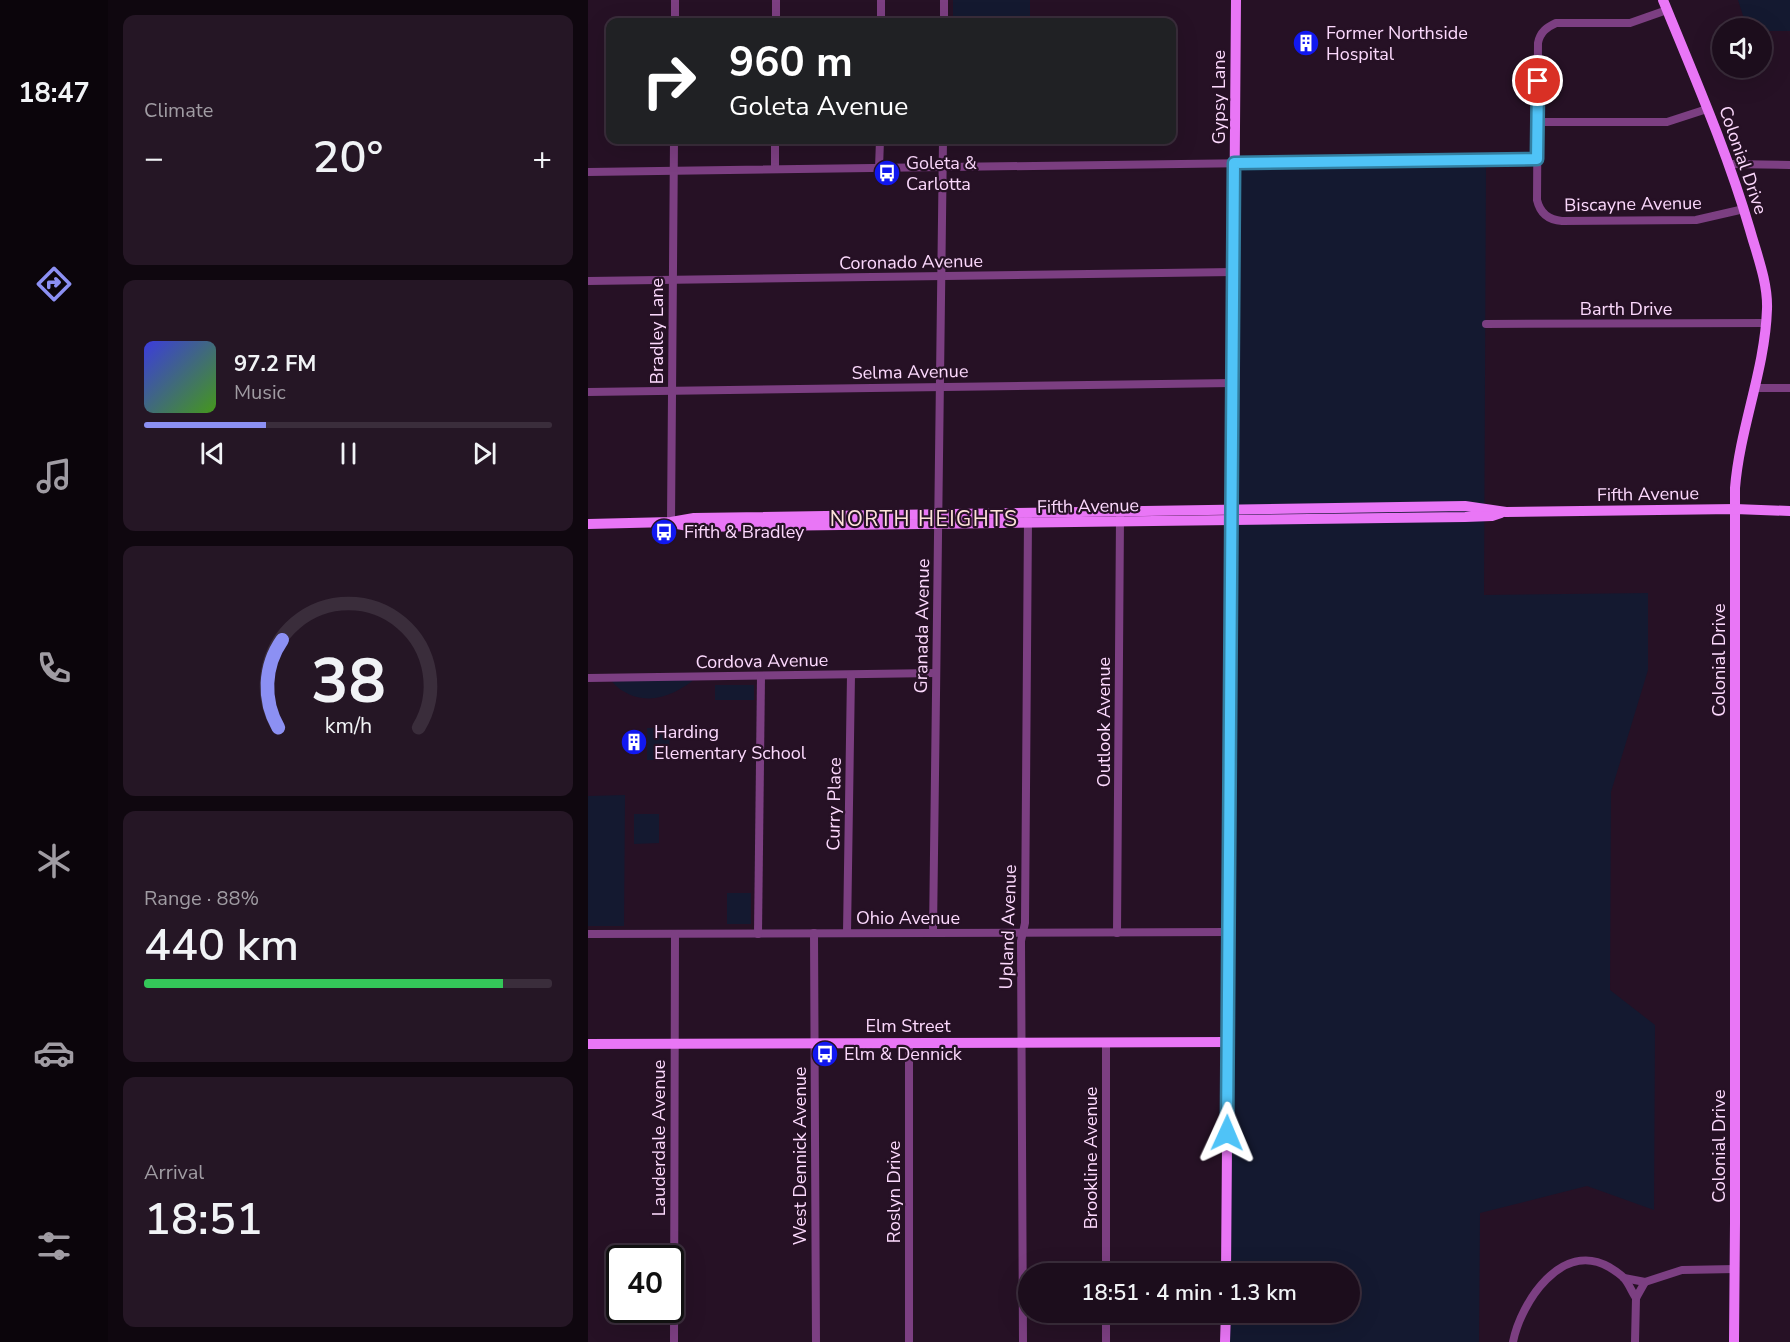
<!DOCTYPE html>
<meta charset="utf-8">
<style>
body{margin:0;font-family:"Nunito Sans",sans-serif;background:#251625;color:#f1f3f6;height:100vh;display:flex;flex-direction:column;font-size:22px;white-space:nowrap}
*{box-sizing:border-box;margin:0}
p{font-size:20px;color:#a09ca3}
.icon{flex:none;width:33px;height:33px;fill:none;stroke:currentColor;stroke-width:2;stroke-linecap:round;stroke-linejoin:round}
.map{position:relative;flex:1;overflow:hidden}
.panel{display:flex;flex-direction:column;gap:15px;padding:15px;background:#0f070f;width:480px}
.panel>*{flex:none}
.hud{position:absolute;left:18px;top:18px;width:570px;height:126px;border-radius:12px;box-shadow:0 6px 24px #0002,0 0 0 2px #3a2d3b;background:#202124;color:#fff;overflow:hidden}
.tools{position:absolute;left:1124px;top:18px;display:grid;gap:12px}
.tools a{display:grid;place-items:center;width:60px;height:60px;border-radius:50%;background:#1c0d1c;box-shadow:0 6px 24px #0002,0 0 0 2px #3a2d3b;font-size:30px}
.speed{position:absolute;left:18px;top:1245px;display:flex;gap:12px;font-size:30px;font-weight:700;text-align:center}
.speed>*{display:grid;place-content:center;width:78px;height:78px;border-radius:50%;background:#1c0d1c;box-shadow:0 6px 24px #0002,0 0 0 2px #3a2d3b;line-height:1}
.speed .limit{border:3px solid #111;border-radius:9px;background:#fff;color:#111}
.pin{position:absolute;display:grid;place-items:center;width:51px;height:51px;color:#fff;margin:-26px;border:3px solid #fff;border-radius:50%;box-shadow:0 2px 6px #0007}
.me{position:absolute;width:66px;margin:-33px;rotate:1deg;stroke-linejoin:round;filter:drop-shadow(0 0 4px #0008)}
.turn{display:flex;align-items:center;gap:21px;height:126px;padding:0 24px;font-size:27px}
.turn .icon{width:78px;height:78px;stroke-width:2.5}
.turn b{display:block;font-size:42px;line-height:51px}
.big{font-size:45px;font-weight:600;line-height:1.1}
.panel .tile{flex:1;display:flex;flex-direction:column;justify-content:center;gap:9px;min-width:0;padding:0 21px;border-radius:12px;background:#251625}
.panel .dial{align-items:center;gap:0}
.dial svg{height:156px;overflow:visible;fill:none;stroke:#3a2d3b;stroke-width:7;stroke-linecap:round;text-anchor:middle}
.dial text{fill:#f1f3f6;stroke:none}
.song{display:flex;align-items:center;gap:18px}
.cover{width:72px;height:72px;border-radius:9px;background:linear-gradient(135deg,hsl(240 70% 55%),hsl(100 70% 35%))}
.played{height:6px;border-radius:3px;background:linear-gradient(90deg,#8c90f3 30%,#3a2d3b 30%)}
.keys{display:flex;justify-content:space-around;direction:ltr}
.heat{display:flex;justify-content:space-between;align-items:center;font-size:33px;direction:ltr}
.charge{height:9px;border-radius:4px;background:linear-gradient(90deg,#34c759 88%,#3a2d3b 0)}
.trip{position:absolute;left:430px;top:1263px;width:342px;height:60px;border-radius:30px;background:#1c0d1c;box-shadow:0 6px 24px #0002,0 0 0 2px #3a2d3b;font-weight:600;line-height:60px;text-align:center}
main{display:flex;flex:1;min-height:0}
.tab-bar{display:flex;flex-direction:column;width:108px;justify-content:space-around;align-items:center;background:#0b050b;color:#a09ca3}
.tab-bar .icon{width:42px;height:42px}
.tab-bar .current{color:#8c90f3}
.tab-bar b{font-size:27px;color:#f1f3f6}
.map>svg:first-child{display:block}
</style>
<main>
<nav class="tab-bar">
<b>18:47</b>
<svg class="icon current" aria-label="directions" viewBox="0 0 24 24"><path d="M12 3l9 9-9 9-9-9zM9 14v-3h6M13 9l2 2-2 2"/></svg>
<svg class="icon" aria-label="music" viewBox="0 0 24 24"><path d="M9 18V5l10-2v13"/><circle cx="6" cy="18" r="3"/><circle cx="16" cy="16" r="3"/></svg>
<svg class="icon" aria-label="phone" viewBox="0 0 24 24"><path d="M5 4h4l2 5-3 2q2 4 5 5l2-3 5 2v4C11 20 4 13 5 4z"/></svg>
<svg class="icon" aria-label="climate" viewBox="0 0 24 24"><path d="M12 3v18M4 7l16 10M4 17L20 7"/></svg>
<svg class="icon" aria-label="car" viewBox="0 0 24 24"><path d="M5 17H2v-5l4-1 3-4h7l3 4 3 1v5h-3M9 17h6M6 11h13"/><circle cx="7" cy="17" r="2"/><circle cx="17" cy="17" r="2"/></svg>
<svg class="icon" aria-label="filters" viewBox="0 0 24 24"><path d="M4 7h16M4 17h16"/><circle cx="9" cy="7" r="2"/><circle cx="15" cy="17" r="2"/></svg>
</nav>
<section class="panel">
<div class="tile"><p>Climate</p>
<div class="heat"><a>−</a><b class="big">20°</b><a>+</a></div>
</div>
<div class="tile">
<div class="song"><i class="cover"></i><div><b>97.2 FM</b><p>Music</p></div></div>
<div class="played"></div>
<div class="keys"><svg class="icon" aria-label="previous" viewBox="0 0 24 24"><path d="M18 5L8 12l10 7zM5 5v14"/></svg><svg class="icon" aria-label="pause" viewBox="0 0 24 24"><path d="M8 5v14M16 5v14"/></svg><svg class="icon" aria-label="next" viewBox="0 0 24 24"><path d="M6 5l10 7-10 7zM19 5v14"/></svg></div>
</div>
<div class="tile dial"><svg viewBox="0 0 100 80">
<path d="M14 69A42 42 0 1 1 86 69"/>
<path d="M14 69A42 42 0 0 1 16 24" stroke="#8c90f3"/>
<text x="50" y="56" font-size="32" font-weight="700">38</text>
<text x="50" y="72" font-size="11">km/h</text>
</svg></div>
<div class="tile"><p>Range · 88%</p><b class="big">440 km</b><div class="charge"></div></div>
<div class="tile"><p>Arrival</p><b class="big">18:51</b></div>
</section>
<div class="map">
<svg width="1202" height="1342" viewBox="0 0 1202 1342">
<rect width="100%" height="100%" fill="#261125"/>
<g fill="#141930">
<rect x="365" y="0" width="77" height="22"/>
<path d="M1150 0H1202V31H1173V28H1159Z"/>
<path d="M898 160 896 595 1060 593V670L1023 792 1022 990 1067 1025 1066 1210 999 1186 892 1213 891 1342H637L638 1313 762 1312V1274L638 1273 646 163Z"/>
<path d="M109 677C88 695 61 707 35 691 29 688 25 682 20 678Z"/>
<rect x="127" y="685" width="39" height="15"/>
<path d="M59 728H81L82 760H59Z"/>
<path d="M37 795 36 926H0V796Z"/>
<path d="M46 814H71V843L46 844Z"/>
<rect x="139" y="893" width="24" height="31"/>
</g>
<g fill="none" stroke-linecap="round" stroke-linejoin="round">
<g stroke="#7c3f82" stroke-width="8">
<path d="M1079 10 1042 23H968C959 27 952 32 950 43L949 200C952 213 960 220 974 221L1108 220 1156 209"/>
<path d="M87 22V0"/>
<path d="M188 22V0"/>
<path d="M293 22V0"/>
<path d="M356 22V0"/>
<path d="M949 122H1079L1119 109"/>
<path d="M1141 164 1202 165"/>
<path d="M291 168 292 140"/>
<path d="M187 169V140"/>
<path d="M0 172 949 159"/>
<path d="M0 281 646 272"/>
<path d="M898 324 1178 323"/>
<path d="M1167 388H1202"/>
<path d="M0 392 645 383"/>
<path d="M83 522 86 140"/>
<path d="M0 678 348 673"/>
<path d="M226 933 228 1342"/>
<path d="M259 933 263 675"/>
<path d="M345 933 355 140"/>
<path d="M529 933 532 517"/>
<path d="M0 934 640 932"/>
<path d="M170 934 173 676"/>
<path d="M321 1043V1342"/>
<path d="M518 1274V1042"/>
<path d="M1036 1278 1057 1282"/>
<path d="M518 1312V1342"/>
<path d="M86 1342 87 934"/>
<path d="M435 1342 433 941 437 923 440 519"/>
<path d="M925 1342C933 1302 974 1240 1021 1267 1026 1270 1032 1274 1036 1278 1041 1284 1044 1292 1048 1298"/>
<path d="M1047 1342 1048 1298 1057 1282 1094 1270 1147 1269"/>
</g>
<g stroke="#e976f6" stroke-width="10">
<path d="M1075 0C1106 76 1139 151 1162 230 1169 255 1180 283 1179 309 1177 370 1152 427 1147 488V1223L1146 1342"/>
<path d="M0 524 83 522 106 518 877 506 918 512 1147 509 1202 511"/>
<path d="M89 524 106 527 877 517 904 516 913 513"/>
<path d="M0 1044 640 1042"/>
<path d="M638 1274 648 0"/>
<path d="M637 1342 638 1312"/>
</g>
</g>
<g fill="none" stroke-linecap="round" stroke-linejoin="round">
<defs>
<path id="route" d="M639 1133 646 163 949 159 950 81"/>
</defs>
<use href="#route" stroke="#337fa1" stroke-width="15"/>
<use href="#route" stroke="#4fc3f7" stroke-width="10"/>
</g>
<defs>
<symbol id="building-disc" viewBox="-11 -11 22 22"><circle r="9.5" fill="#1118f0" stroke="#261125"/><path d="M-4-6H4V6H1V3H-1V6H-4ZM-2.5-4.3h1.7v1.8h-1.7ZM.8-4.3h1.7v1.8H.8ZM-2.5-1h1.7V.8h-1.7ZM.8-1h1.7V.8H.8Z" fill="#fff"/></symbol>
<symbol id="bus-disc" viewBox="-11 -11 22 22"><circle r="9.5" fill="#1118f0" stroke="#261125"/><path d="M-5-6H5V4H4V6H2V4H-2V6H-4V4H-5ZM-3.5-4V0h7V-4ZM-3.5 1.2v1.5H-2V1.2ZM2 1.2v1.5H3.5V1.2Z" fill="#fff"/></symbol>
</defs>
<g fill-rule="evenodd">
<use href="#building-disc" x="703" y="28" width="30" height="30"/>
<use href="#bus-disc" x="284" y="158" width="30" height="30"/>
<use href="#bus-disc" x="61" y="517" width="30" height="30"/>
<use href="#building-disc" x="31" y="727" width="30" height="30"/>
<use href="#bus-disc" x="222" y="1039" width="30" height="30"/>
</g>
<g text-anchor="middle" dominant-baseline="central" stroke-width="4.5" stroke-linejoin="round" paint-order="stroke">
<g font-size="18" fill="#fcd9fd" stroke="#261125" text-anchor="start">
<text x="738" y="33">Former Northside<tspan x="738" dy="21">Hospital</tspan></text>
<text x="318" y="163">Goleta &amp;<tspan x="318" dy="21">Carlotta</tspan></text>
<text x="96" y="532">Fifth &amp; Bradley</text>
<text x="66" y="732">Harding<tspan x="66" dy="21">Elementary School</tspan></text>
<text x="256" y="1054">Elm &amp; Dennick</text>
</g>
<g font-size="18" fill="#fcd9fd" stroke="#261125">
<text transform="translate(631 97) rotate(-90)">Gypsy Lane</text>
<text transform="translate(1155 160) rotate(71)">Colonial Drive</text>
<text transform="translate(1045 204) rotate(-1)">Biscayne Avenue</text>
<text transform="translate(323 262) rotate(-1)">Coronado Avenue</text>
<text x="1038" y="309">Barth Drive</text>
<text transform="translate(69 331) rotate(-90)">Bradley Lane</text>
<text transform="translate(322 372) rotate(-1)">Selma Avenue</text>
<text transform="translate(1060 494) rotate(-1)">Fifth Avenue</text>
<text transform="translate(500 506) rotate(-1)">Fifth Avenue</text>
<text transform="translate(334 626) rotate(-89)">Granada Avenue</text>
<text transform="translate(1131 660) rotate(-90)">Colonial Drive</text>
<text transform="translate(174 661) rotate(-1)">Cordova Avenue</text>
<text transform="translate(516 722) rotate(-90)">Outlook Avenue</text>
<text transform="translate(246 804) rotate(-89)">Curry Place</text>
<text x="320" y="918">Ohio Avenue</text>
<text transform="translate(420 927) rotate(-88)">Upland Avenue</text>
<text x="320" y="1026">Elm Street</text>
<text transform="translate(71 1138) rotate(-90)">Lauderdale Avenue</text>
<text transform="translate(1131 1146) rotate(-90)">Colonial Drive</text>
<text transform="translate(212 1156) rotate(-90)">West Dennick Avenue</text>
<text transform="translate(503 1158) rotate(-90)">Brookline Avenue</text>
<text transform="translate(306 1192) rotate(-90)">Roslyn Drive</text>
</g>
<g font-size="21" letter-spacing="1.5" fill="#fde2da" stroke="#261125">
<text x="336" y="519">NORTH HEIGHTS</text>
</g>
</g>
</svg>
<div class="tools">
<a><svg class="icon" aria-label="sound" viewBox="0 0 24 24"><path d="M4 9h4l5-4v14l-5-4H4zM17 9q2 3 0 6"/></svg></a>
</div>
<div class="speed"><div class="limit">40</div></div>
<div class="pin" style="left:950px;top:81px;background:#d93025"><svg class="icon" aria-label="arrive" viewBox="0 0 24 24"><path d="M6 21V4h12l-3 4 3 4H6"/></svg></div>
<svg class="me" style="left:639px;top:1133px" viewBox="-20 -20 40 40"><path d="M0-17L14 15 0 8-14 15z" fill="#4fc3f7" stroke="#fff" stroke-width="4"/></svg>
<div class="trip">18:51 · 4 min · 1.3 km</div>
<div class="hud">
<div class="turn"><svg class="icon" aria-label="right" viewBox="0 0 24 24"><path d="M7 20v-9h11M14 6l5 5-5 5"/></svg><div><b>960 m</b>Goleta Avenue</div></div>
</div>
</div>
</main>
